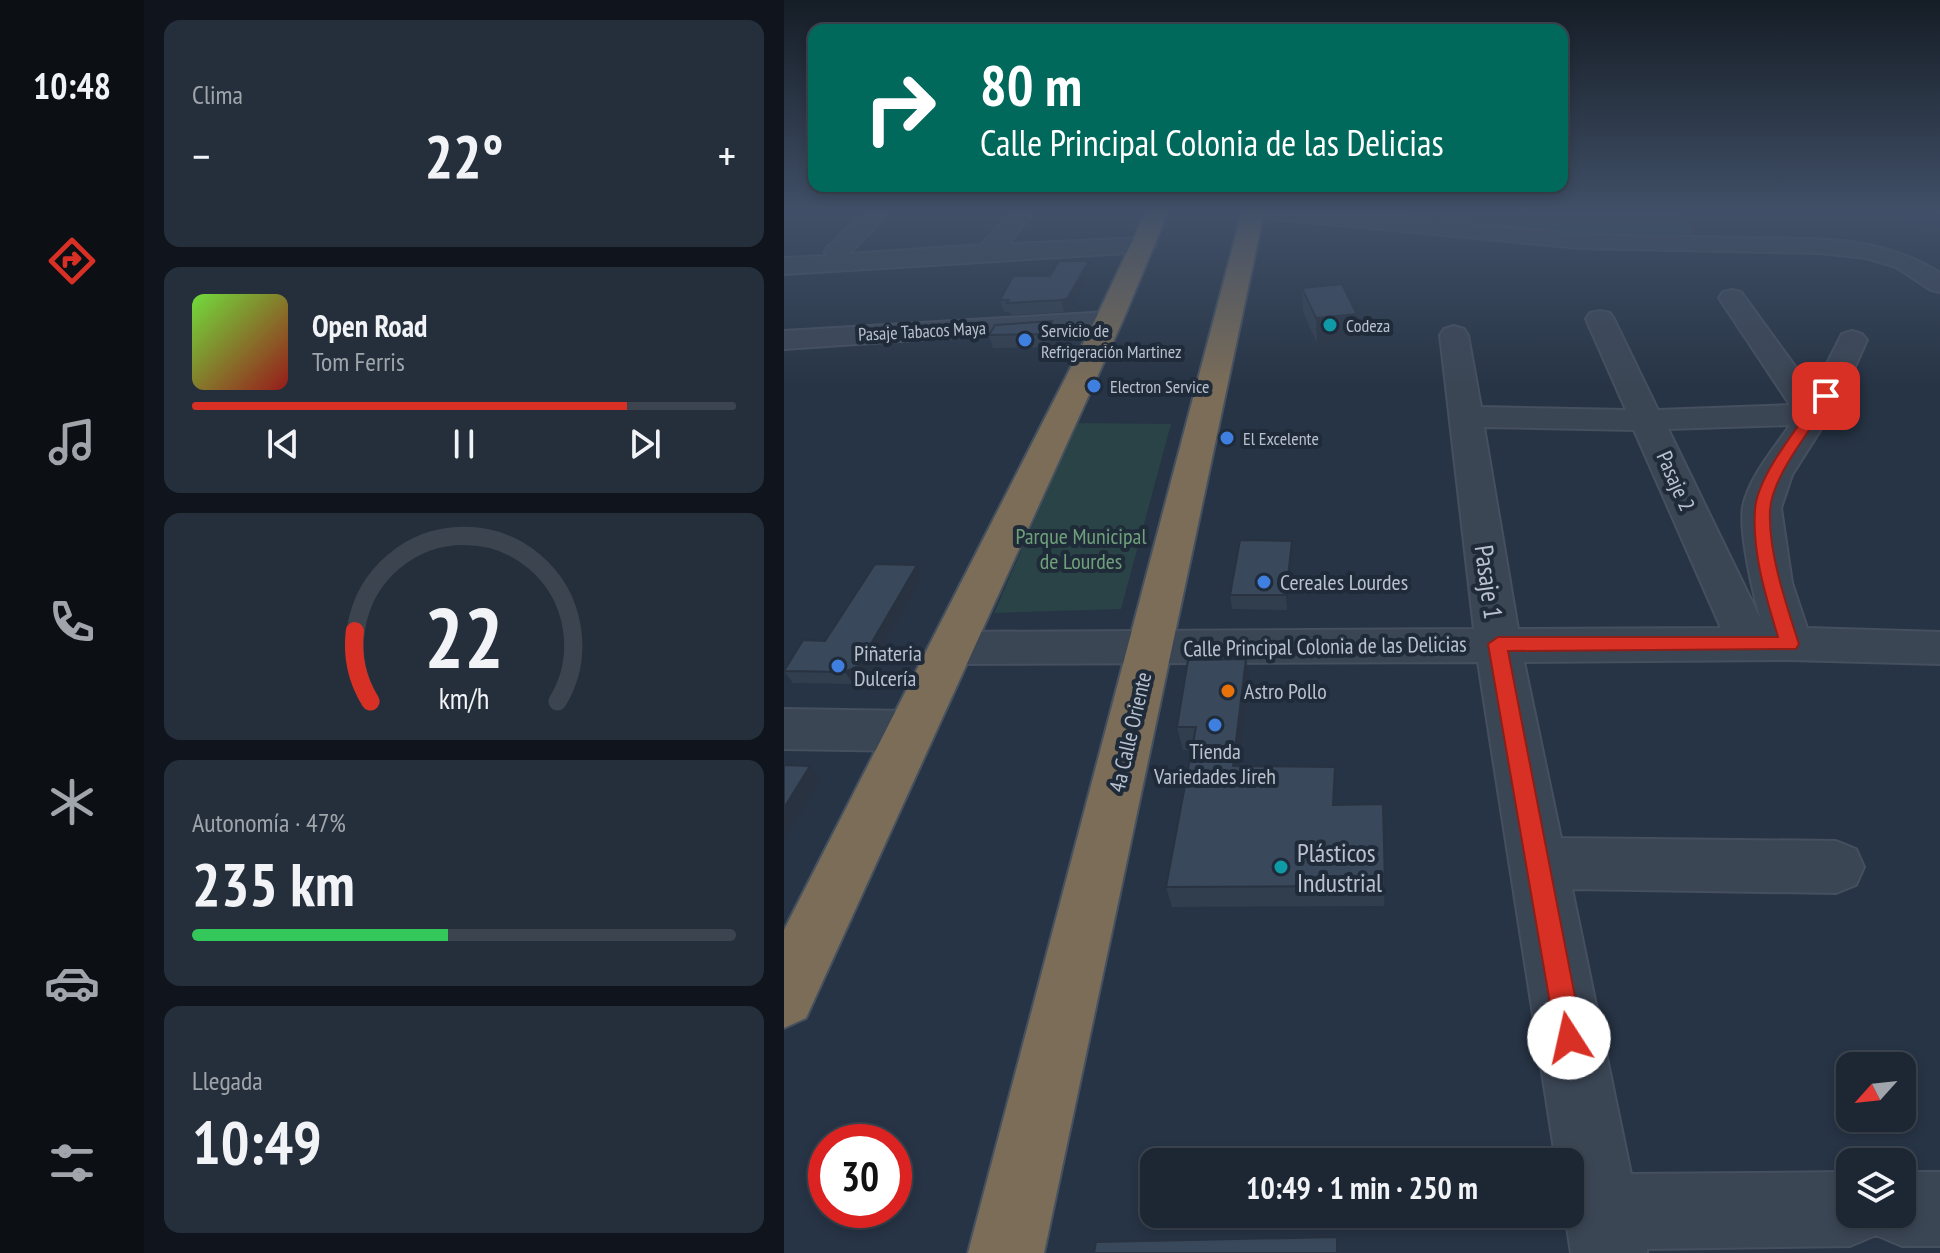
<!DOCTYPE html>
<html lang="es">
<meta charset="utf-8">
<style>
body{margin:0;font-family:"PT Sans Narrow",sans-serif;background:#252f3c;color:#f1f3f6;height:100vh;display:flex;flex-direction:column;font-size:30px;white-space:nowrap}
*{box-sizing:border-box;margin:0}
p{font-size:26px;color:#a0a5ac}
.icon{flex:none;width:44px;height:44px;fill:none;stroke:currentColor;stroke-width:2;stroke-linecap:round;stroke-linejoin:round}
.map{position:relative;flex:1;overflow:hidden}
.side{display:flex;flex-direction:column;gap:20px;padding:20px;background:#10151d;width:640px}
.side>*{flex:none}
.guide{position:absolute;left:24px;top:24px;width:760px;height:168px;border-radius:16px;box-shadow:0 4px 12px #0003,0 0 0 2px #3b444f;background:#00695c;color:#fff;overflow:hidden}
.needle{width:52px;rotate:243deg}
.fabs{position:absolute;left:1052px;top:1052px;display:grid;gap:16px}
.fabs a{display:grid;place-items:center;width:80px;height:80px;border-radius:16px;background:#1d2734;box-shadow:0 4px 12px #0003,0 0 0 2px #3b444f;font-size:40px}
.speed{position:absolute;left:24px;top:1124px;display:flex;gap:16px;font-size:40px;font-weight:700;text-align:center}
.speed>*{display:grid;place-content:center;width:104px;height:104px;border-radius:50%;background:#1d2734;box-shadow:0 4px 12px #0003,0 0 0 2px #3b444f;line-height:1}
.speed .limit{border:12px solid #d22;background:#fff;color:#111}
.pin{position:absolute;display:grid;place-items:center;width:68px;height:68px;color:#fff;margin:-34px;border-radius:16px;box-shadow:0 4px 12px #0006}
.me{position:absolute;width:88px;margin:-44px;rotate:350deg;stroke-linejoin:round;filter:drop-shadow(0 0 6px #0008)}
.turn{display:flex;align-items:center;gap:28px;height:168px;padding:0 40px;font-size:36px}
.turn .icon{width:104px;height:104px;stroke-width:2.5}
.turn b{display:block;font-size:56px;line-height:68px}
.big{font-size:60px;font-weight:700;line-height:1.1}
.side .tile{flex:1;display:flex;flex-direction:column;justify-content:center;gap:12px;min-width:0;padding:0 28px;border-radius:16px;background:#252f3c}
.side .dial{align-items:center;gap:0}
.dial svg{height:208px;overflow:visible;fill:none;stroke:#3b444f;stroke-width:7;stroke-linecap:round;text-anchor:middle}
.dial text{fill:#f1f3f6;stroke:none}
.song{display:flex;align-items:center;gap:24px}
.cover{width:96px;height:96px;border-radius:12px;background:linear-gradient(135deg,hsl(100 70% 55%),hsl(0 70% 35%))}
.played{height:8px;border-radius:4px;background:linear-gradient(90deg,#d93025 80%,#3b444f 80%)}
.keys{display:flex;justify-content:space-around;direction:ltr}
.heat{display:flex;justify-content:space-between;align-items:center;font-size:44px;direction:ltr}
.charge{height:12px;border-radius:6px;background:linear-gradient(90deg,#34c759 47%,#3b444f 0)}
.trip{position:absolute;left:356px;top:1148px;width:444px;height:80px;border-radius:16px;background:#1d2734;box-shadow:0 4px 12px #0003,0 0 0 2px #3b444f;font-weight:700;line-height:80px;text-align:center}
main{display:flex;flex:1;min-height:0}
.dock{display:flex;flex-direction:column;width:144px;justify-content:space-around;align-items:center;background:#0c1015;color:#a0a5ac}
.dock .icon{width:56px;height:56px}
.dock .on{color:#d93025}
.dock b{font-size:36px;color:#f1f3f6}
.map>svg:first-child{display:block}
</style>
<main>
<nav class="dock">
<b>10:48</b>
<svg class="icon on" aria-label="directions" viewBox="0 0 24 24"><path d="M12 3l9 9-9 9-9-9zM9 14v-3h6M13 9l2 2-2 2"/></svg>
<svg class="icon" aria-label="music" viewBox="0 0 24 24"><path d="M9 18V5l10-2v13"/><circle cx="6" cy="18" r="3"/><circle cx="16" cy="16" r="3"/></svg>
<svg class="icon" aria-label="phone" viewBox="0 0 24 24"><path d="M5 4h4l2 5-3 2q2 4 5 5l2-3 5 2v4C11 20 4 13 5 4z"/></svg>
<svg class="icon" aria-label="climate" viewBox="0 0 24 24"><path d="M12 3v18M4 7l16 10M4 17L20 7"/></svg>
<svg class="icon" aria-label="car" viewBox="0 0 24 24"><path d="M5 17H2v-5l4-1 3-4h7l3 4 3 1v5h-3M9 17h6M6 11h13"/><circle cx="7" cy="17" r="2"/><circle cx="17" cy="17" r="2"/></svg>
<svg class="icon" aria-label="filters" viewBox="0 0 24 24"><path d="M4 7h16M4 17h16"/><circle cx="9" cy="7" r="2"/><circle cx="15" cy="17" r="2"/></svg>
</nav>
<section class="side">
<div class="tile"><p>Clima</p>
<div class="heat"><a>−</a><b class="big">22°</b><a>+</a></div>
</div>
<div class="tile">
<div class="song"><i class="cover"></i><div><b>Open Road</b><p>Tom Ferris</p></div></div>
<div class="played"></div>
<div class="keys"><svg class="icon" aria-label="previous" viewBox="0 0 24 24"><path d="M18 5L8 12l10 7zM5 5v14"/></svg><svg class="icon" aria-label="pause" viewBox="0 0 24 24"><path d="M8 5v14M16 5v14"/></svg><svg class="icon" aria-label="next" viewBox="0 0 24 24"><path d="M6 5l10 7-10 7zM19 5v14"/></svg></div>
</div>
<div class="tile dial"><svg viewBox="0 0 100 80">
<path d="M14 69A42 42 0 1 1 86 69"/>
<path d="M14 69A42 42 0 0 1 8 42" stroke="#d93025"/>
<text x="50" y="56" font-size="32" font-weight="700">22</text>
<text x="50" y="72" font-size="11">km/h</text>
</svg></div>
<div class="tile"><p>Autonomía · 47%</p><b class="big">235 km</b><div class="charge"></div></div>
<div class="tile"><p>Llegada</p><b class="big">10:49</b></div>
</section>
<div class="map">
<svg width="1156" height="1253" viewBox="0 0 1156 1253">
<rect width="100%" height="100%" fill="#273445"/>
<g fill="#294346">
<path d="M528 212H899L911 239 792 236Z"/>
<path d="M293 423 387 424 337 609 210 613Z"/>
</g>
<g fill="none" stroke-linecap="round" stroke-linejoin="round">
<path fill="#182b45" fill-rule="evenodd" d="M1108 212H1156V229L1112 218Z"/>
<defs>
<g id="minor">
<path d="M81 212H105L65 254 197 245 227 212H250L224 244 360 238 368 240 372 245 368 250 360 252 0 274V258L43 256 41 252 44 247Z"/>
<path d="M480 212C585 208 689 226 793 234 854 238 915 236 975 238 1041 239 1098 237 1156 273V292L1147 290 1112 267 1082 258 1036 253 796 248 491 219Z"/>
<path d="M948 290 957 292 1029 391 1058 334 1068 331 1078 334 1083 340 1058 396 1008 475 997 508 1008 583 1023 628 1156 632V664L1006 660 740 662 777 838 1052 841 1072 849 1080 867 1072 885 1052 893 788 889 847 1174 1066 1172V1214H1118V1172H1156V1246H1118L1092 1235 1066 1246 863 1249V1253H787L781 1214H786V1162H772L694 662 167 664 151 660 144 648 151 636 167 632 690 629 656 335 660 329 670 326 680 329 684 335 697 407 842 410 802 319 806 313 816 311 826 313 830 319 874 410 1006 405 935 298 939 292ZM1006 425C990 449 965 477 959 507 955 533 969 594 977 620L884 429ZM700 427 850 430 937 628 734 629Z"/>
<path d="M325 312 335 314 339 320 335 326 0 349V331Z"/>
<path d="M0 709 126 711 143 717 151 731 143 745 126 751 0 749Z"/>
</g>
<g id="highway">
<path d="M362 212H384L339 320 22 1018 0 1028V930L311 320Z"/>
<path d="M458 212H480L260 1253H184Z"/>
</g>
</defs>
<use href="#minor" stroke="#454f5e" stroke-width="4"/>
<use href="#highway" stroke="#46515f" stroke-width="4"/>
<use href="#minor" fill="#3b4655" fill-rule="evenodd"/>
<use href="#highway" fill="#7b6d58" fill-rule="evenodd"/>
</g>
<g fill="#313e4e">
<path d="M308 272 286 310 280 312 227 315 226 312H220L216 300 266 276Z"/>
<path d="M518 288 573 314 574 338 533 343 519 312Z"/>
<path d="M271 333 266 347 209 348 205 335Z"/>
<path d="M509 555 503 610 448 609 446 595Z"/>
<path d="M139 577 81 678 69 684 9 683 0 671 41 641Z"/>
<path d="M466 682 456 766 551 789V805L601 886 600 906 388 907 382 887 408 750H399L393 727Z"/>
</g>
<g fill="#283240">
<path d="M305 261 308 272 286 310 280 312 277 300Z"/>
<path d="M573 314 574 338 533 343 532 318Z"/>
<path d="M268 321 271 333 266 347 262 334Z"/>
<path d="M508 541 509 555 503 610 502 595Z"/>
<path d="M133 565 139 577 81 678 69 684 61 672Z"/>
<path d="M462 659 466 682 453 788 449 766Z"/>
<path d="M26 766 37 780 0 842V808Z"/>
<path d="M551 767V789L550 827 549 805Z"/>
</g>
<g fill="#39485b" stroke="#283240" stroke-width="2">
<path d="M275 261H305L283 299 277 300 223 303 225 300H216L229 276H266Z"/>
<path d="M558 284 573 314 532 318 518 288Z"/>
<path d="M268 321 262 334 205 335 211 325Z"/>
<path d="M456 540 508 541 502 595H446Z"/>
<path d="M91 564 133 565 74 666 61 672 0 671 19 640 41 641Z"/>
<path d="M462 659 449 766 551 767 549 805 599 804 601 886 382 887 412 727H393L404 660Z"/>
<path d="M0 765 26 766 0 808Z"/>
<path d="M553 1237V1253H310L312 1242Z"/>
</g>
<linearGradient id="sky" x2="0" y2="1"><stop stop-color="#151d26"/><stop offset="0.55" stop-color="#415068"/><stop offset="1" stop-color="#415068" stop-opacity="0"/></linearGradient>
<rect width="1156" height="387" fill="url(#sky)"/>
<path fill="#d93025" stroke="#8d1f18" stroke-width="2" d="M1042 392 1049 396C1030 425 988 475 986 510 984 552 1002 604 1015 644L1012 649 724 651 799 1038 795 1047 785 1051 776 1047 772 1038 704 644 714 637H994C982 597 968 553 971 510 973 475 1018 422 1038 393Z"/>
<g fill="#0f9aa8" stroke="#202b3a" stroke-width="3">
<circle cx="546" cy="325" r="8"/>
<circle cx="497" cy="867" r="8"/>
</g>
<g fill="#3f7fe0" stroke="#202b3a" stroke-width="3">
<circle cx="241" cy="340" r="8"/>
<circle cx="310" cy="386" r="8"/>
<circle cx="443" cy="438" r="8"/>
<circle cx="480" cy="582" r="8"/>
<circle cx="54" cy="666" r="8"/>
<circle cx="431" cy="725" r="8"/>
</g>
<circle fill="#e8710a" stroke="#202b3a" stroke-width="3" cx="444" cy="691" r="8"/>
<g text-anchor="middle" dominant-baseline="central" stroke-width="8" stroke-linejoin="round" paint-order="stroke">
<g font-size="18" fill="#b9c1ce" stroke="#202b3a" text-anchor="start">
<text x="562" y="325">Codeza</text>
<text x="257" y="330">Servicio de<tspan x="257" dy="21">Refrigeración Martinez</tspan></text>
<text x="326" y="386">Electron Service</text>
<text x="459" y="438">El Excelente</text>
</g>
<g font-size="18" fill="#b9c1ce" stroke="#202b3a">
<text transform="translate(138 331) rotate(-3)">Pasaje Tabacos Maya</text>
</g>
<g font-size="22" fill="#b9c1ce" stroke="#202b3a">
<text transform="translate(892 481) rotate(66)">Pasaje 2</text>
<text transform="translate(541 646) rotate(-1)">Calle Principal Colonia de las Delicias</text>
<text transform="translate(346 732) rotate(-77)">4a Calle Oriente</text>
</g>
<g font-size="22" fill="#6fa07a" stroke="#202b3a">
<text x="297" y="536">Parque Municipal<tspan x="297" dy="25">de Lourdes</tspan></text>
</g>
<g font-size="22" fill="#b9c1ce" stroke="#202b3a" text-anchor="start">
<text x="496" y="582">Cereales Lourdes</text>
<text x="70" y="653">Piñateria<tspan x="70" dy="25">Dulcería</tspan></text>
<text x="460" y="691">Astro Pollo</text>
<text x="431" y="751" text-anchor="middle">Tienda<tspan x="431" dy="25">Variedades Jireh</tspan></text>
</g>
<g font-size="26" fill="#b9c1ce" stroke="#202b3a">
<text transform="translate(705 582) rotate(82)">Pasaje 1</text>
</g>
<g font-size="26" fill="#b9c1ce" stroke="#202b3a" text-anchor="start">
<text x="513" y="852">Plásticos<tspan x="513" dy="30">Industrial</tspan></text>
</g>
</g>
</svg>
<div class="fabs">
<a><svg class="needle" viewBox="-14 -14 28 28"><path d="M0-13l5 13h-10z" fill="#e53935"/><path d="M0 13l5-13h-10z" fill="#a0a5ac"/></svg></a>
<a><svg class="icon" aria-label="layers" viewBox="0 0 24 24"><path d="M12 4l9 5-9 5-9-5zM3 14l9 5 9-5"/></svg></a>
</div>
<div class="speed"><div class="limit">30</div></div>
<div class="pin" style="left:1042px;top:396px;background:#d93025"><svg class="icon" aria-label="arrive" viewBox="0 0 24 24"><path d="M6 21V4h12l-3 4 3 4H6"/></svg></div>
<svg class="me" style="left:785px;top:1038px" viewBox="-20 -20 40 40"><circle r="19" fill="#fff"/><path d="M0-13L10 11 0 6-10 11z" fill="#d93025"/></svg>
<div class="trip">10:49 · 1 min · 250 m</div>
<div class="guide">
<div class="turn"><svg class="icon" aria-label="right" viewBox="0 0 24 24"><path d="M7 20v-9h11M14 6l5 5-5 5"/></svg><div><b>80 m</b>Calle Principal Colonia de las Delicias</div></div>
</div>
</div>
</main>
